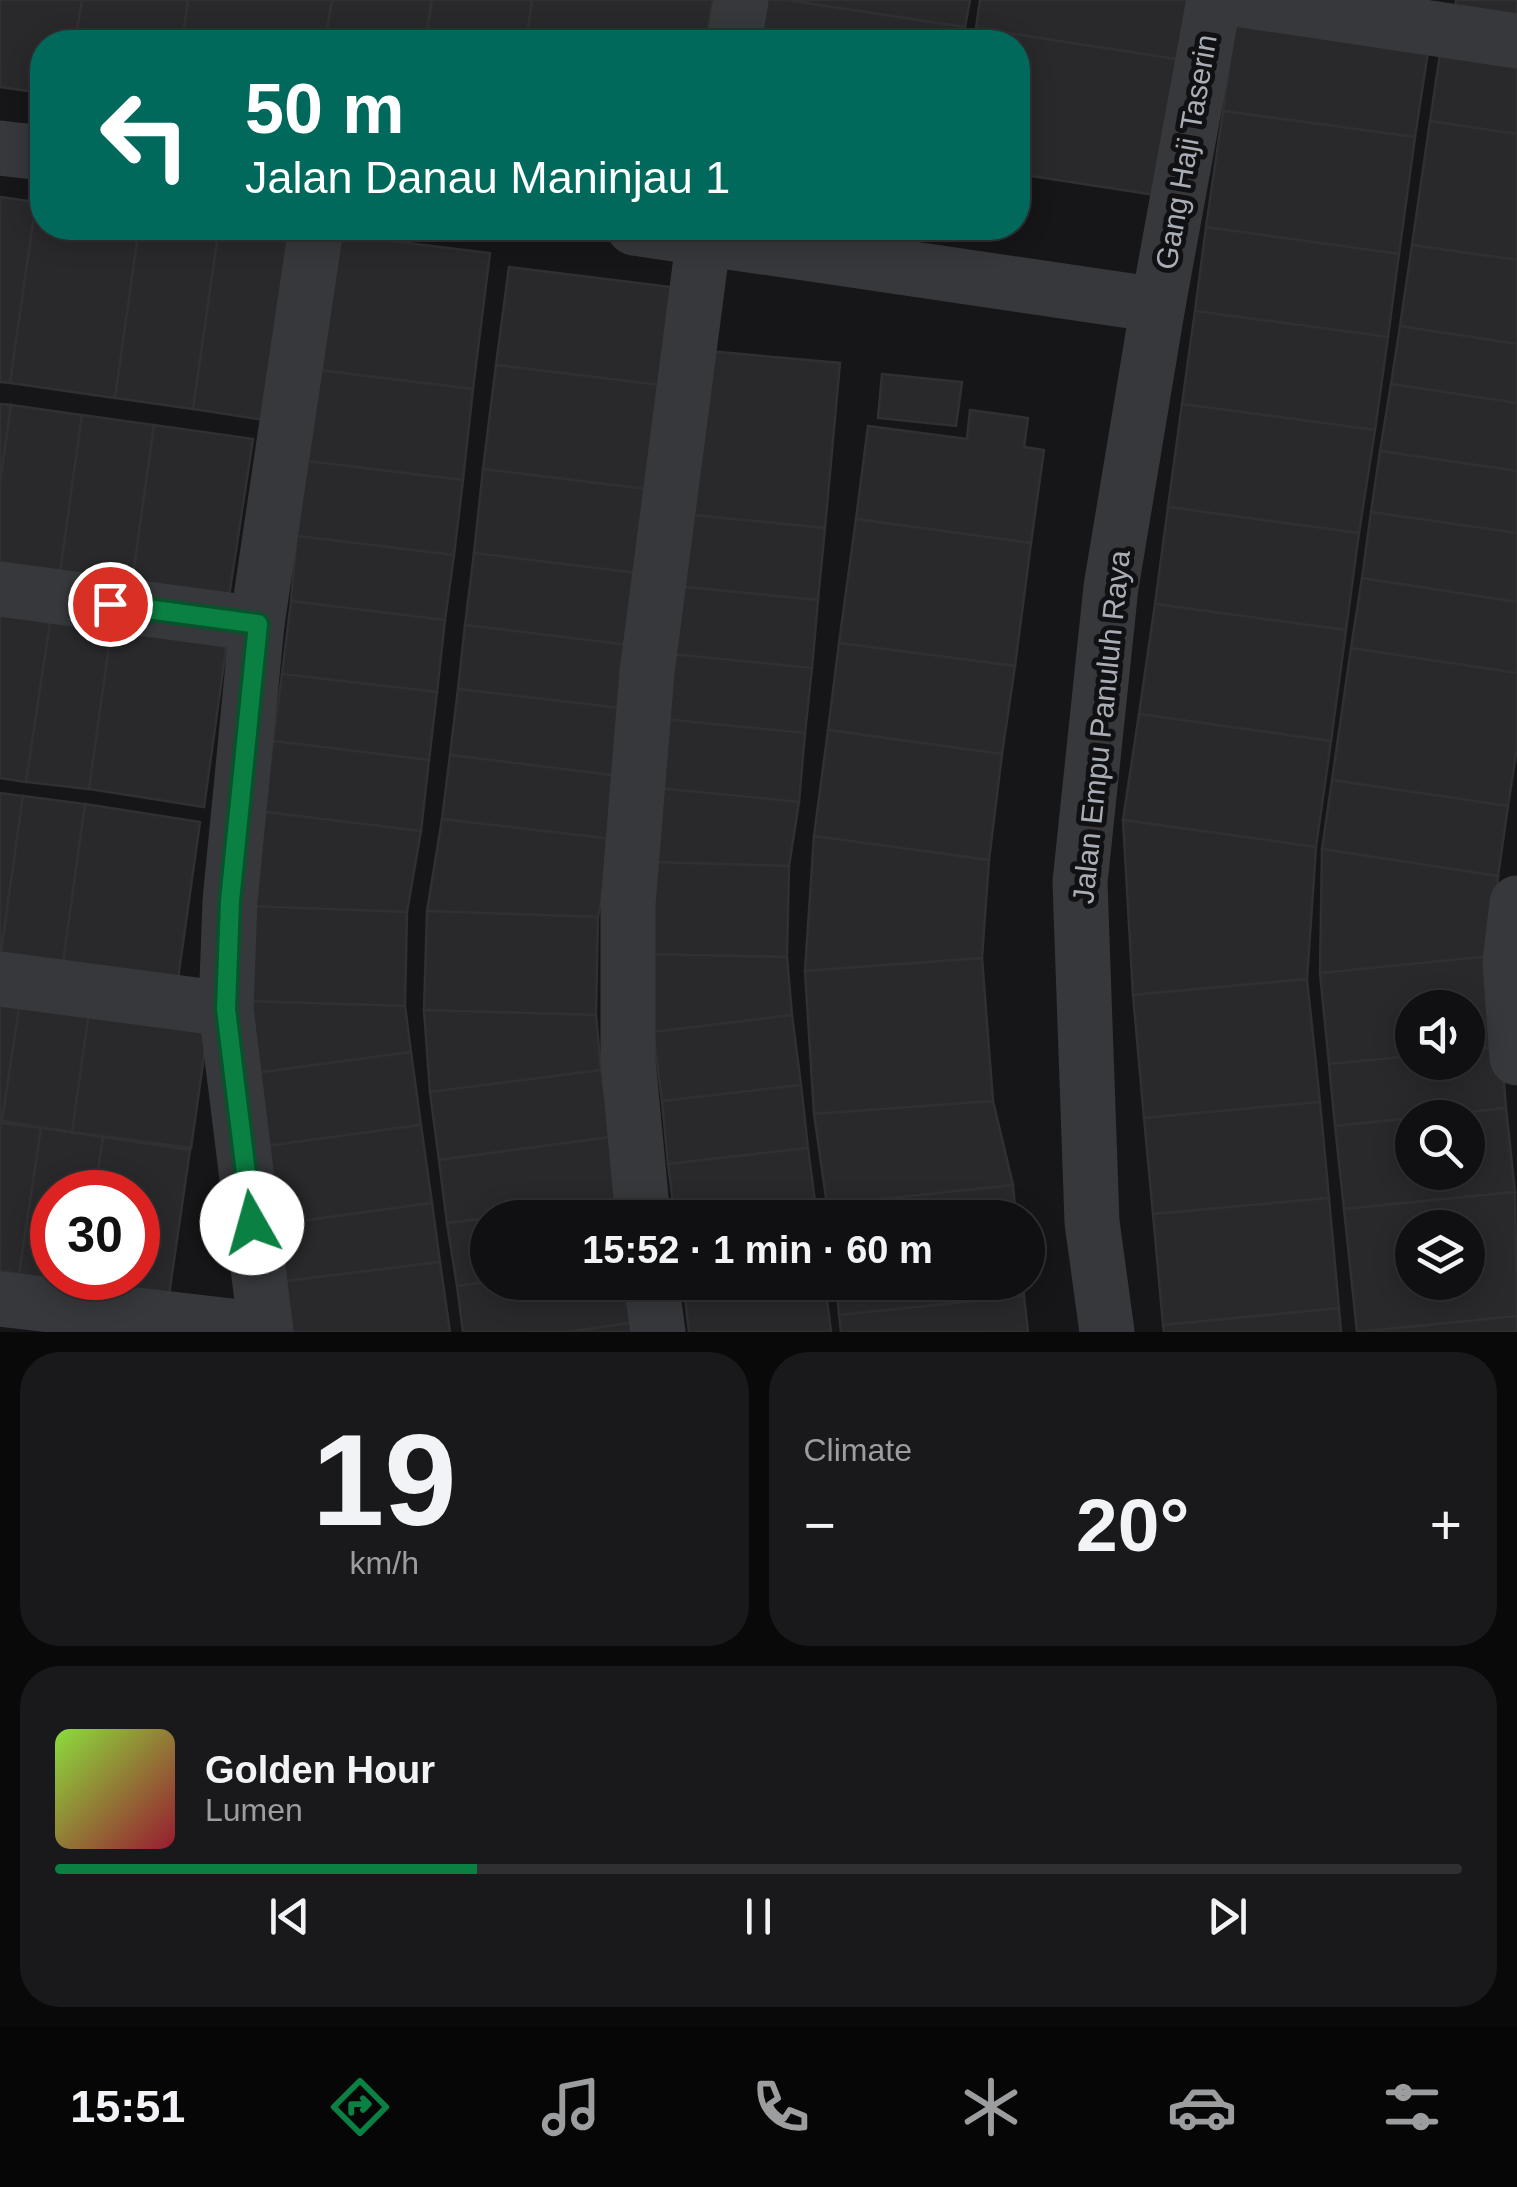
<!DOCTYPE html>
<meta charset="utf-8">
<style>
body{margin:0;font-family:Helvetica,sans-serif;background:#19191b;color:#f1f3f6;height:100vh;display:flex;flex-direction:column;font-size:38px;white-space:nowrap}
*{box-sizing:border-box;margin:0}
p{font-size:32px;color:#9c9d9f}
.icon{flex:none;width:55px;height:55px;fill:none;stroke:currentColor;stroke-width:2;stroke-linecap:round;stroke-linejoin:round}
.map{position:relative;height:1332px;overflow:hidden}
.sheet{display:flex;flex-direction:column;gap:20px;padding:20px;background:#09090a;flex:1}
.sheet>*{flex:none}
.banner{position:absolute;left:30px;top:30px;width:1000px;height:210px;border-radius:40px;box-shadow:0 5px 25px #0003,0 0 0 2px #303032;background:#00695c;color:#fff;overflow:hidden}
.controls{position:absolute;left:1395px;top:990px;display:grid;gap:20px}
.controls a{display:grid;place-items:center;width:90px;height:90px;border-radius:50%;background:#101012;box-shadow:0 5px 25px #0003,0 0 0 2px #303032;font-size:50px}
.speed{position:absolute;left:30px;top:1170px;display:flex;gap:20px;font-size:50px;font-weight:700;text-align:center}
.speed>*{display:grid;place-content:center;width:130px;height:130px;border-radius:50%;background:#101012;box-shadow:0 5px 25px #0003,0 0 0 2px #303032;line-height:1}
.speed .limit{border:15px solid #d22;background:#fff;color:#111}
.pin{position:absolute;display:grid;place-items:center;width:85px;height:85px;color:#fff;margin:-42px;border:5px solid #fff;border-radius:50%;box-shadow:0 2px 10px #0007}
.me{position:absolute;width:110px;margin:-55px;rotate:353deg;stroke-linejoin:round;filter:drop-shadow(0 0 8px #0008)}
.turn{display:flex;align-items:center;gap:35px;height:210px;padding:0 50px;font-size:45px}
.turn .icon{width:130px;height:130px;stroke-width:2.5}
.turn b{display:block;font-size:70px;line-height:85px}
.big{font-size:75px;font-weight:600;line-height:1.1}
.sheet .tile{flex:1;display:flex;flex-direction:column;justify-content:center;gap:15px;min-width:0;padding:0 35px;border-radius:40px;background:#19191b}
.sheet .dial{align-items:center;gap:0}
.dial b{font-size:130px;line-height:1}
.song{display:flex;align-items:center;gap:30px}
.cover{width:120px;height:120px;border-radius:15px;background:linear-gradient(135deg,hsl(90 70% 55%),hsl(350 70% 35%))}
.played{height:10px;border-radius:5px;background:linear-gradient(90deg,#0b8043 30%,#303032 30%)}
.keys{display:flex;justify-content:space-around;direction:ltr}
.heat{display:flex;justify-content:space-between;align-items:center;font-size:55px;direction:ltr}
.sheet .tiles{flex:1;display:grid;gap:20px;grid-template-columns:1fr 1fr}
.tile:last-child{grid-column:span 2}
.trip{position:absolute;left:470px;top:1200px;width:575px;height:100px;border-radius:50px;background:#101012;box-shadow:0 5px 25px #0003,0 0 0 2px #303032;font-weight:600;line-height:100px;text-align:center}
.dock{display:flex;height:160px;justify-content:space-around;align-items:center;background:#060607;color:#9c9d9f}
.dock .icon{width:70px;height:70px}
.dock .on{color:#0b8043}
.dock b{font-size:45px;color:#f1f3f6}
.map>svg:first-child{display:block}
</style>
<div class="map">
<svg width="1517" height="1332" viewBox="0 0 1517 1332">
<rect width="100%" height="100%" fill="#161618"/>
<g fill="#29292b" stroke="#303033" stroke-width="2.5" fill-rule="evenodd">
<path d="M0 0H82L75 42H42V93L0 87Z"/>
<path d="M82 0H188L182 42H75Z"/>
<path d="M188 0H332L325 42H182Z"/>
<path d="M332 0H432L425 42H325Z"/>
<path d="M432 0H532L526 42H425Z"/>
<path d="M532 0H713L706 42H526Z"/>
<path d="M758 0H787L965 27 963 42H751Z"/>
<path d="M787 0H970L965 27Z"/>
<path d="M980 0H1192L1182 60 976 28Z"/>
<path d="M1456 0H1517V34L1452 25Z"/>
<path d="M1238 5 1431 32 1415 137 1223 111Z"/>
<path d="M976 28 1182 60 1162 196 1018 174V42H974Z"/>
<path d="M1442 41 1517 51V134L1430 121Z"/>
<path d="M1223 111 1415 137 1399 254 1206 227Z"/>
<path d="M1430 121 1517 134V260L1412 245Z"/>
<path d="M0 197 36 202 10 383 0 382Z"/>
<path d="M36 202 42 203V228H139L115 398 10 383Z"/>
<path d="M1206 227 1399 254 1388 337 1195 311Z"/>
<path d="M139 228H219L193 409 115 398Z"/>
<path d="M219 228 290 239 264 420 193 409Z"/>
<path d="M334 234 490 253 473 389 318 370Z"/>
<path d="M1412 245 1517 260V344L1400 326Z"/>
<path d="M509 267 679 288 668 386 496 365Z"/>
<path d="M1195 311 1388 337 1375 430 1182 404Z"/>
<path d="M1400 326 1517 344V403L1391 384Z"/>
<path d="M697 350 840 363 825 528 682 514Z"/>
<path d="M496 365 668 386 655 490 483 469Z"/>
<path d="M318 370 473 389 463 480 307 461Z"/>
<path d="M882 374 962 382 956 426 878 418Z"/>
<path d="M1391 384 1517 403V471L1380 451Z"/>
<path d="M0 404 11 405 0 483Z"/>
<path d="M1182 404 1375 430 1359 533 1168 507Z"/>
<path d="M11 405 82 415 59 580 0 571V483Z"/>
<path d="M970 410 1028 418 1024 447 1044 450 1031 543 856 519 868 426 967 439Z"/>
<path d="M82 415 154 425 131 590 59 580Z"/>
<path d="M154 425 253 439 228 603 131 590Z"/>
<path d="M1380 451 1517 471V533L1371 512Z"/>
<path d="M307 461 463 480 454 555 297 536Z"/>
<path d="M483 469 655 490 646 574 474 553Z"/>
<path d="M1168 507 1359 533 1346 630 1155 604Z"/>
<path d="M1371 512 1517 533V602L1362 578Z"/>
<path d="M682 514 825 528 818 600 676 586Z"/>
<path d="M856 519 1031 543 1015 666 839 643Z"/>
<path d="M297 536 454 555 445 620 291 601Z"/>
<path d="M474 553 646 574 637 646 465 625Z"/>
<path d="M1362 578 1517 602V673L1351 648Z"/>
<path d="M676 586 818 600 812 668 670 654Z"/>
<path d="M291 601 445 620 437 692 282 674Z"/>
<path d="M1155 604 1346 630 1331 741 1139 714Z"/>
<path d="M0 609 51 616 26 782 0 778Z"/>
<path d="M51 616 112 625 89 789 26 782Z"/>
<path d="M112 625 227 642 204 807 89 789Z"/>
<path d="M465 625 637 646 629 709 458 689Z"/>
<path d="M839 643 1015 666 1002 754 828 730Z"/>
<path d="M1351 648 1517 673V748L1508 806 1332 780Z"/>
<path d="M670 654 812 668 805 733 663 719Z"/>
<path d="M282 674 437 692 429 760 273 741Z"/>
<path d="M458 689 629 709 620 776 450 755Z"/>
<path d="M1139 714 1331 741 1316 847 1123 820Z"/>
<path d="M663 719 805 733 799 802 657 788Z"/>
<path d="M828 730 1002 754 989 860 814 836Z"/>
<path d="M273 741 429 760 421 831 265 812Z"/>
<path d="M450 755 620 776 612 839 442 819Z"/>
<path d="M1332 780 1508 806 1498 876 1322 849Z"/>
<path d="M657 788 799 802 789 866 649 862Z"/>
<path d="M0 793 23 796 0 958Z"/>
<path d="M23 796 85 804 62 970 0 960Z"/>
<path d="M85 804 200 822 177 986 62 970Z"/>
<path d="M265 812 421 831 407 912 249 906Z"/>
<path d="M442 819 612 839 598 917 427 911Z"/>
<path d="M1123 820 1316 847 1307 979 1133 995Z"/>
<path d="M814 836 989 860 982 958 805 971Z"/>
<path d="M1322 849 1498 876 1491 956 1320 973Z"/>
<path d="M649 862 789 866 787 957 646 954Z"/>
<path d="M249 906 407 912 405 1006 247 1001Z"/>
<path d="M427 911 598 917 596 1015 424 1010Z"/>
<path d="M646 954 787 957 792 1015 653 1032Z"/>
<path d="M1491 956 1501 1047 1468 1050V1008H1412V1056L1329 1064 1320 973Z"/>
<path d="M982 958 993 1101 814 1114 805 971Z"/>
<path d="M1307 979 1320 1102 1144 1118 1133 995Z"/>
<path d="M0 998 20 1001 2 1121 0 1120Z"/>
<path d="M20 1001 89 1012 72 1132 2 1121Z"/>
<path d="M247 1001 405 1006 411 1052 249 1074Z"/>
<path d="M424 1010 596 1015 601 1070 430 1092Z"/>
<path d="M89 1012 208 1028 191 1148 72 1132Z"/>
<path d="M792 1015 801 1085 662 1101 653 1032Z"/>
<path d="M1501 1047 1506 1108 1335 1126 1329 1064 1412 1056V1062H1468V1050Z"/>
<path d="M411 1052 421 1125 259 1147 249 1074Z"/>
<path d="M601 1070 611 1137 439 1160 430 1092Z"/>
<path d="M801 1085 808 1148 668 1164 662 1101Z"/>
<path d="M993 1101 1013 1185 827 1205 814 1114Z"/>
<path d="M1320 1102 1329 1198 1153 1214 1144 1118Z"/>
<path d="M1506 1108 1515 1192 1344 1209 1335 1126 1412 1118V1172H1468V1118H1415Z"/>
<path d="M0 1123 41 1128 19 1274 0 1271Z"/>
<path d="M421 1125 432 1203 271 1225 259 1147Z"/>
<path d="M41 1128 103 1137 95 1192H52V1278H83L82 1283 19 1274Z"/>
<path d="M103 1137 190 1150 169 1295 82 1283 83 1278H138V1192H95Z"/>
<path d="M611 1137 619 1201 447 1223 439 1160Z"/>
<path d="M808 1148 817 1217 675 1218 668 1164Z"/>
<path d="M1013 1185 1016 1218H829L827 1205Z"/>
<path d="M1515 1192 1517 1316 1357 1332 1344 1209ZM1412 1228H1468V1282H1412Z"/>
<path d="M1329 1198 1339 1308 1163 1325 1153 1214Z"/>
<path d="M619 1201 621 1218H489Z"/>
<path d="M432 1203 440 1262 278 1282 271 1225Z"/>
<path d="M488 1218V1282L457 1286 447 1223Z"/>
<path d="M440 1262 450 1332H285L278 1282Z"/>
<path d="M488 1282H630L636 1322 567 1332H463L457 1286Z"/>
<path d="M683 1282H810L685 1298Z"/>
<path d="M810 1282H825L831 1332H689L685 1298Z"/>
<path d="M836 1282H1023L1024 1296 839 1315Z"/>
<path d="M1024 1296 1028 1332H841L839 1315Z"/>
<path d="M1339 1308 1341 1332H1164L1163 1325Z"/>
<path d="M1517 1316V1332H1358Z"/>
<path d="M636 1322 637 1332H567Z"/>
</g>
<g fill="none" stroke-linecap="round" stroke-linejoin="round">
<g stroke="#37383c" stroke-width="55">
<path d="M1243 0 1517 41"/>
<path d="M734 42 741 0"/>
<path d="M0 148 42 153"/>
<path d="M634 228 1158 305"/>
<path d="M0 589 257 624"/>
<path d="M1517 903 1510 963 1517 1058"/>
<path d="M0 979 226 1009"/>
<path d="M643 1218 628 1060V904L647 672 705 228"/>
<path d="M651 1282 658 1332"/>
<path d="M0 1299 265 1330"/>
<path d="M266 1332 226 1009 230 901 257 624 316 228"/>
<path d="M1107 1332 1092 1222 1080 882 1111 587 1158 305 1214 0"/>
</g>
</g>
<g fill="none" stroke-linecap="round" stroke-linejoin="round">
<defs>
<path id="route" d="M110 604 258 624 230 901 226 1009 252 1223"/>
</defs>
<use href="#route" stroke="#07532c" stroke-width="25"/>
<use href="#route" stroke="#0b8043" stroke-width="18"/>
</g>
<g text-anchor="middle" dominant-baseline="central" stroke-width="10" stroke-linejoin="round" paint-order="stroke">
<g font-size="30" fill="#a9aeb6" stroke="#111113">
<text transform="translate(1186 152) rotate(-80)">Gang Haji Taserin</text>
<text transform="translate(1101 727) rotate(-84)">Jalan Empu Panuluh Raya</text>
</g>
</g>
</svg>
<div class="controls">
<a><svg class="icon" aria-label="sound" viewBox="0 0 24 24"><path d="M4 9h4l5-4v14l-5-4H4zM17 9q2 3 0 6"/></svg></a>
<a><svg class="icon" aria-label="search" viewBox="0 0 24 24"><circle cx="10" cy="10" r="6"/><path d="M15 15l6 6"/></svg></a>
<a><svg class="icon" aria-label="layers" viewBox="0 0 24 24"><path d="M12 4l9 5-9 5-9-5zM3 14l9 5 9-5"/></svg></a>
</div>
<div class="speed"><div class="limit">30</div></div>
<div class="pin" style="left:110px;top:604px;background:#d93025"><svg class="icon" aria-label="arrive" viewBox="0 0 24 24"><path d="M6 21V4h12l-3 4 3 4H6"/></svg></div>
<svg class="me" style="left:252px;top:1223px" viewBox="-20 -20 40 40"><circle r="19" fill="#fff"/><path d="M0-13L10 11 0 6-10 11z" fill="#0b8043"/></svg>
<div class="trip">15:52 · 1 min · 60 m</div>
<div class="banner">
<div class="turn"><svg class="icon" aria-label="left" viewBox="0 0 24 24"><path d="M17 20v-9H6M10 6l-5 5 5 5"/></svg><div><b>50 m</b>Jalan Danau Maninjau 1</div></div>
</div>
</div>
<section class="sheet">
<div class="tiles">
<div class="tile dial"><b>19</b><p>km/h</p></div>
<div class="tile"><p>Climate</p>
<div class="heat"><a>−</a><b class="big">20°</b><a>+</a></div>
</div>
<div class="tile">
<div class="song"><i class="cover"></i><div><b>Golden Hour</b><p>Lumen</p></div></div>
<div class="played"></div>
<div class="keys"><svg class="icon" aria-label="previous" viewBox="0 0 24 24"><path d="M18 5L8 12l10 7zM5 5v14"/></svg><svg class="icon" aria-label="pause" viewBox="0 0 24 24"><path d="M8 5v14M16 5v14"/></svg><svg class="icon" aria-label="next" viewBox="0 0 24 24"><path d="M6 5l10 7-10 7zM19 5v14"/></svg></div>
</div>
</div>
</section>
<nav class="dock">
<b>15:51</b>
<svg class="icon on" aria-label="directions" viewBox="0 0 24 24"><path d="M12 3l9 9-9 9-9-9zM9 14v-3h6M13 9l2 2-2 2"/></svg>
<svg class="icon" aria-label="music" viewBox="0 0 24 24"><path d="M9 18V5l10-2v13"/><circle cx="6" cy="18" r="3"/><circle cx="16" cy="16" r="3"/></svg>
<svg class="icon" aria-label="phone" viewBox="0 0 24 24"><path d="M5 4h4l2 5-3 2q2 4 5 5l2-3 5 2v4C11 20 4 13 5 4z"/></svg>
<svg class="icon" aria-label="climate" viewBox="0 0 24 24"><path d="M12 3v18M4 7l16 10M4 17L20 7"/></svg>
<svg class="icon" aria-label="car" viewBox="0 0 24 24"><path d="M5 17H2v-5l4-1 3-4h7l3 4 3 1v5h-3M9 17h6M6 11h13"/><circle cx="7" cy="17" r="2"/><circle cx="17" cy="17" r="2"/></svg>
<svg class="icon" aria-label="filters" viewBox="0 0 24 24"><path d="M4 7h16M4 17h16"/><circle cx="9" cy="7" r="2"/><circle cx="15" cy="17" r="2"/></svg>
</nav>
